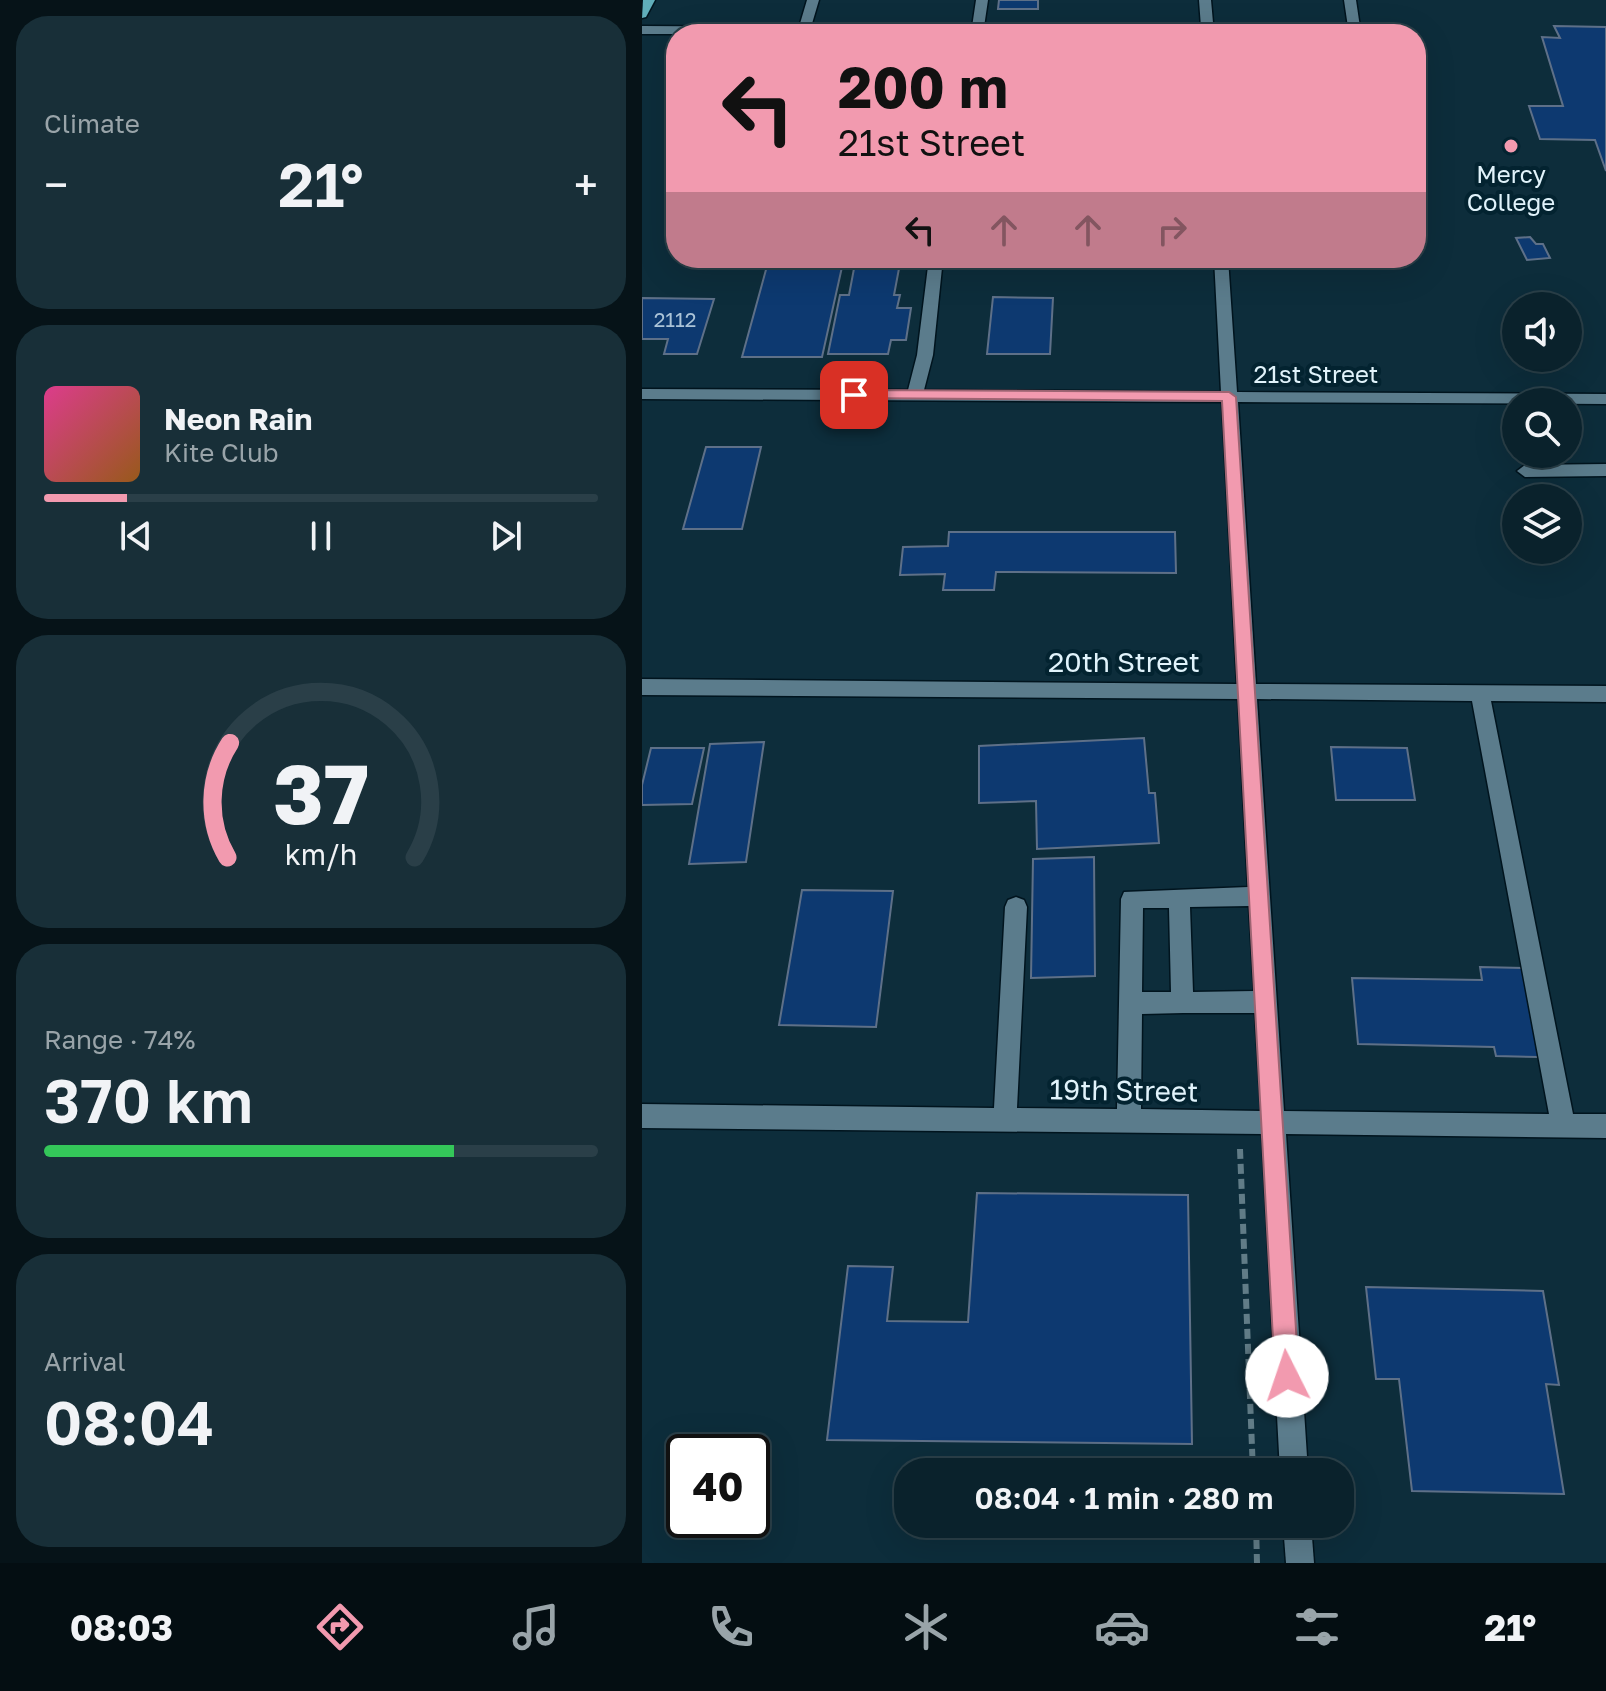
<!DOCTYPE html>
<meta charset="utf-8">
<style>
body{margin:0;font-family:"Golos Text",sans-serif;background:#182f38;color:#f1f3f6;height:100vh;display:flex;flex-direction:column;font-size:30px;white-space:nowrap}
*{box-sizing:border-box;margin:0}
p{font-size:26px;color:#99a4a9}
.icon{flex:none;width:44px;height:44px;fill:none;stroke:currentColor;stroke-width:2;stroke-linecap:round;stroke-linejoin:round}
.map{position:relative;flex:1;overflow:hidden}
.sheet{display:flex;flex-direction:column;gap:16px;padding:16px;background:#061318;width:642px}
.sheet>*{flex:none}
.guide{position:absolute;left:24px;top:24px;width:760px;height:244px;border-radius:32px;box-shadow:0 8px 32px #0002,0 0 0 2px #2a3f48;background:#f29aaf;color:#111;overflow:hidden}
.fabs{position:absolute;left:860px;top:292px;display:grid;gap:16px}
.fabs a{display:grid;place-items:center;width:80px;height:80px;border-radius:50%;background:#0a222c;box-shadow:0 8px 32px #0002,0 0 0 2px #2a3f48;font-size:40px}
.speed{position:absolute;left:24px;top:1434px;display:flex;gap:16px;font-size:40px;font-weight:700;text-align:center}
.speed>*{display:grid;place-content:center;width:104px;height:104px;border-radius:50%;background:#0a222c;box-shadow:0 8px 32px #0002,0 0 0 2px #2a3f48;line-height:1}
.speed .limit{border:4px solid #111;border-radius:12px;background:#fff;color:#111}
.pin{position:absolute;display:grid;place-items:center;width:68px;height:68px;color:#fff;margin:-34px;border-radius:16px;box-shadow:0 4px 12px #0006}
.me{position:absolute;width:88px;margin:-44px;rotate:356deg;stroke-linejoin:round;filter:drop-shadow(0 0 6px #0008)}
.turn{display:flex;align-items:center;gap:28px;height:168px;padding:0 40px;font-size:36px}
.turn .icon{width:104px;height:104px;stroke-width:2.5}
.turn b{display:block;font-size:56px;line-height:68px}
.lanes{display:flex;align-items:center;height:76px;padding:0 40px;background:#0003;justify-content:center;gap:40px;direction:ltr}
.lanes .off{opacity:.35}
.big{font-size:60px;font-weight:600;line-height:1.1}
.sheet .tile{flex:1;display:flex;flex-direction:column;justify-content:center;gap:12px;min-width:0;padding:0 28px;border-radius:32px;background:#182f38}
.sheet .dial{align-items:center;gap:0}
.dial svg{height:208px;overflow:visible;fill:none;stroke:#2a3f48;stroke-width:7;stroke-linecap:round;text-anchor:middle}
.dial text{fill:#f1f3f6;stroke:none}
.song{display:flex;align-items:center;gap:24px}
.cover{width:96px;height:96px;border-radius:12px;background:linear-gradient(135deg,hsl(330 70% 55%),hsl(30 70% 35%))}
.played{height:8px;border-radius:4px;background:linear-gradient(90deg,#f29aaf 15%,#2a3f48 15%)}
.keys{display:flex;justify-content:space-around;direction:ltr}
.heat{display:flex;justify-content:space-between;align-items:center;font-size:44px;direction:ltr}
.charge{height:12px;border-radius:6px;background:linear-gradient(90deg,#34c759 74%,#2a3f48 0)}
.trip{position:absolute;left:252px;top:1458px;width:460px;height:80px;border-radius:32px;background:#0a222c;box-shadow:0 8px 32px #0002,0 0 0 2px #2a3f48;font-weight:600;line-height:80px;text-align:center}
.tab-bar{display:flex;height:128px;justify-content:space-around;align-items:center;background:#040e12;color:#99a4a9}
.tab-bar .icon{width:56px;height:56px}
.tab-bar .current{color:#f29aaf}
.tab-bar b{font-size:36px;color:#f1f3f6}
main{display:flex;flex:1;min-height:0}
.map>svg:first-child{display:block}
</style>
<main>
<section class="sheet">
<div class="tile"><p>Climate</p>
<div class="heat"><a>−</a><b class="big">21°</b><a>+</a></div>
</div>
<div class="tile">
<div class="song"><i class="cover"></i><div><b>Neon Rain</b><p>Kite Club</p></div></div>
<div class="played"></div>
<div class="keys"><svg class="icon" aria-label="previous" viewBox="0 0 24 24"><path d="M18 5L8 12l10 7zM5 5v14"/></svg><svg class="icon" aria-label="pause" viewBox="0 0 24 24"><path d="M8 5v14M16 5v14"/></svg><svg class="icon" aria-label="next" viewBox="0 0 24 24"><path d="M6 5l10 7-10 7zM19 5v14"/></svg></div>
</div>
<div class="tile dial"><svg viewBox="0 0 100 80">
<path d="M14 69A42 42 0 1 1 86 69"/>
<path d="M14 69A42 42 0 0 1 15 25" stroke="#f29aaf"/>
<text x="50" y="56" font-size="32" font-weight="700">37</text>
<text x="50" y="72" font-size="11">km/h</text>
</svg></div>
<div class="tile"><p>Range · 74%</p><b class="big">370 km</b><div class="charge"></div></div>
<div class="tile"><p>Arrival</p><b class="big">08:04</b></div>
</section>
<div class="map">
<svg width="964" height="1563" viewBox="0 0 964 1563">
<rect width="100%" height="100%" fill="#0d2d3b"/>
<g fill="#0d3970" stroke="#5e7088" stroke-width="2">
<path d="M357 0H396V9H356Z"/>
<path d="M912 26 964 27V171L953 140 898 139 887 106H921L900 37 918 38Z"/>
<path d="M888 237 894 244H901L908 258 885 260 874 238Z"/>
<path d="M214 258H259L252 295H258L255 308H269L264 340H249L246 354H186L198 295H207Z"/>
<path d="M125 266 200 267 180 357H100Z"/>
<path d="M351 297 411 298 408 354H345Z"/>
<path d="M0 298 72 299 55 354H22L26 339H0Z"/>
<path d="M64 447H119L100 529H41Z"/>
<path d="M307 532H533L534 573 354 572 352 590H301L303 574 258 575 261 547 306 546Z"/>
<path d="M502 738 507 793H513L517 843 395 849 394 801 337 803V746Z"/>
<path d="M122 742 104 862 47 864 68 744Z"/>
<path d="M689 747 765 748 773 800H694Z"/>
<path d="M9 748H62L50 804 0 805V785Z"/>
<path d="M452 857 453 976 389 978 391 859Z"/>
<path d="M160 890 251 891 234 1027 137 1025Z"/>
<path d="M838 967 881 968 897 1057 854 1056 852 1047 716 1044 710 978 840 980Z"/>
<path d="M335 1193 546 1195 550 1444 185 1440 206 1266 251 1267 245 1321 326 1322Z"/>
<path d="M724 1287 901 1291 917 1385 904 1384 922 1494 770 1491 757 1379H734Z"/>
</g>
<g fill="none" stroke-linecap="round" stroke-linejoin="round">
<defs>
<g id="minor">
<path d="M165 0H177L169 27H330L334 0H346L342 27H559L557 0H569L572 34H0V26L157 27Z"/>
<path d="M702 0H714L719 34H707Z"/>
<path d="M287 258H301L291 355 282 390 579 392 572 258H586L595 392 964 394V404L596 402 614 684 964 686V702L849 701 931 1114H964V1138L644 1134 666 1472H638L620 1134 0 1128V1104L352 1108 363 907 366 900 374 897 382 900 385 907 375 1108 475 1109 479 899 482 892 606 887 596 699 0 695V679L595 684 580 402 0 399V389L266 390 275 355ZM615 699 830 701 907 1114 642 1111ZM607 906 612 991 551 992 548 907ZM501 908H527L529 992H500ZM541 1013H613L619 1111 499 1109 500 1014Z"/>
<path d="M964 464V476L883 477 875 471 883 465Z"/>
<path d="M641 1524H669L672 1563H644Z"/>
</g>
<path id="major" d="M1 0H13L4 17 0 18Z"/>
</defs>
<use href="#minor" stroke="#00141e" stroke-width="3"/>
<use href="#major" stroke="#00141e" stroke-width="3"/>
<g stroke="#617c87" stroke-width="6" stroke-dasharray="10 5" stroke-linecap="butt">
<path d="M598 1149 611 1472"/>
<path d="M614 1524 615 1563"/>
</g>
<use href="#minor" fill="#5b7c8c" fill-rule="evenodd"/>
<use href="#major" fill="#60aeba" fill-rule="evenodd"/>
</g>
<path fill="#f29aaf" stroke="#9d6472" stroke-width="2" d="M212 390 587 392 594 397 657 1376 654 1385 645 1388 637 1385 633 1376 580 401 207 398 205 395Z"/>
<circle fill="#f29aaf" stroke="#032330" stroke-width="3" cx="869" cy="146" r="8"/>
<g text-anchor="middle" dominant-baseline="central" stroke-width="8" stroke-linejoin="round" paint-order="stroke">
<g font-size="20" fill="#acc4d8">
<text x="33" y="319">2112</text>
</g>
<g font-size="24" fill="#e1f3fb" stroke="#032330">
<text x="869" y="173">Mercy<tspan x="869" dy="28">College</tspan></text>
</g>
<g font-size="24" fill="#e1f3fb" stroke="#032330">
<text x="674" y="373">21st Street</text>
</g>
<g font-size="28" fill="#e1f3fb" stroke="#032330">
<text x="482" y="661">20th Street</text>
<text transform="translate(482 1090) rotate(1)">19th Street</text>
</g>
</g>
</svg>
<div class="fabs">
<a><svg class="icon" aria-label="sound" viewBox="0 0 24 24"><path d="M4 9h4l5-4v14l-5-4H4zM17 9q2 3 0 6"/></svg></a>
<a><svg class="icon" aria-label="search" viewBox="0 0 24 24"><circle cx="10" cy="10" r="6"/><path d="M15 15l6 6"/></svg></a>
<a><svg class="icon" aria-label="layers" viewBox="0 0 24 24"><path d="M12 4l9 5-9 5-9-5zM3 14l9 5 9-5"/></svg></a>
</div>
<div class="speed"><div class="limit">40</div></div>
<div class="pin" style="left:212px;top:395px;background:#d93025"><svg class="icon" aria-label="arrive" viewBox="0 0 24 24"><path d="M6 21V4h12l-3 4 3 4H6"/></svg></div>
<svg class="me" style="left:645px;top:1376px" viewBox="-20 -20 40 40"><circle r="19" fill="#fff"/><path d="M0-13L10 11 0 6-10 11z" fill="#f29aaf"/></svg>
<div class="trip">08:04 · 1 min · 280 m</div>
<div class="guide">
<div class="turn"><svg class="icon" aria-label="left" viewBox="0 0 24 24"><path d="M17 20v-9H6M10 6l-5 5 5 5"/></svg><div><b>200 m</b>21st Street</div></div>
<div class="lanes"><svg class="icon" aria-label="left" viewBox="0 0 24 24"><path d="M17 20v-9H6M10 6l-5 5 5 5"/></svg><svg class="icon off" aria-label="ahead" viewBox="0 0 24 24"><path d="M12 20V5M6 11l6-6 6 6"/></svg><svg class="icon off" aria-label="ahead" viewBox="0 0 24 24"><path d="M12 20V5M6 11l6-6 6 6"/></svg><svg class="icon off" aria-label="right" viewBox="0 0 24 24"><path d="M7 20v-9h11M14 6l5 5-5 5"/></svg></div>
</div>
</div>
</main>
<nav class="tab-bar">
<b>08:03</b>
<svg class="icon current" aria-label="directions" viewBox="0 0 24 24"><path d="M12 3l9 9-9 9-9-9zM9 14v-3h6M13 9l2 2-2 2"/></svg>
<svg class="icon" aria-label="music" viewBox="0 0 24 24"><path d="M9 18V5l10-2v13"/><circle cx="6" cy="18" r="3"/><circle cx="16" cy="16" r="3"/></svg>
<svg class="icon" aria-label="phone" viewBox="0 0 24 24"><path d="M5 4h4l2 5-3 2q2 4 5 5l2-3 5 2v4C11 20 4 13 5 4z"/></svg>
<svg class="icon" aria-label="climate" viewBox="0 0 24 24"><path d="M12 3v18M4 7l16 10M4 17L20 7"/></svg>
<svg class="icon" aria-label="car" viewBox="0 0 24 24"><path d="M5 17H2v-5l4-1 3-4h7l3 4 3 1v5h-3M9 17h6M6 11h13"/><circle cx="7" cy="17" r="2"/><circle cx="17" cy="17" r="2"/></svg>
<svg class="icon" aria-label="filters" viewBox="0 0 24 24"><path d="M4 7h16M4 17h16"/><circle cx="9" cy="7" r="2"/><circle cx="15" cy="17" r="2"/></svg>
<b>21°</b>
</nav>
